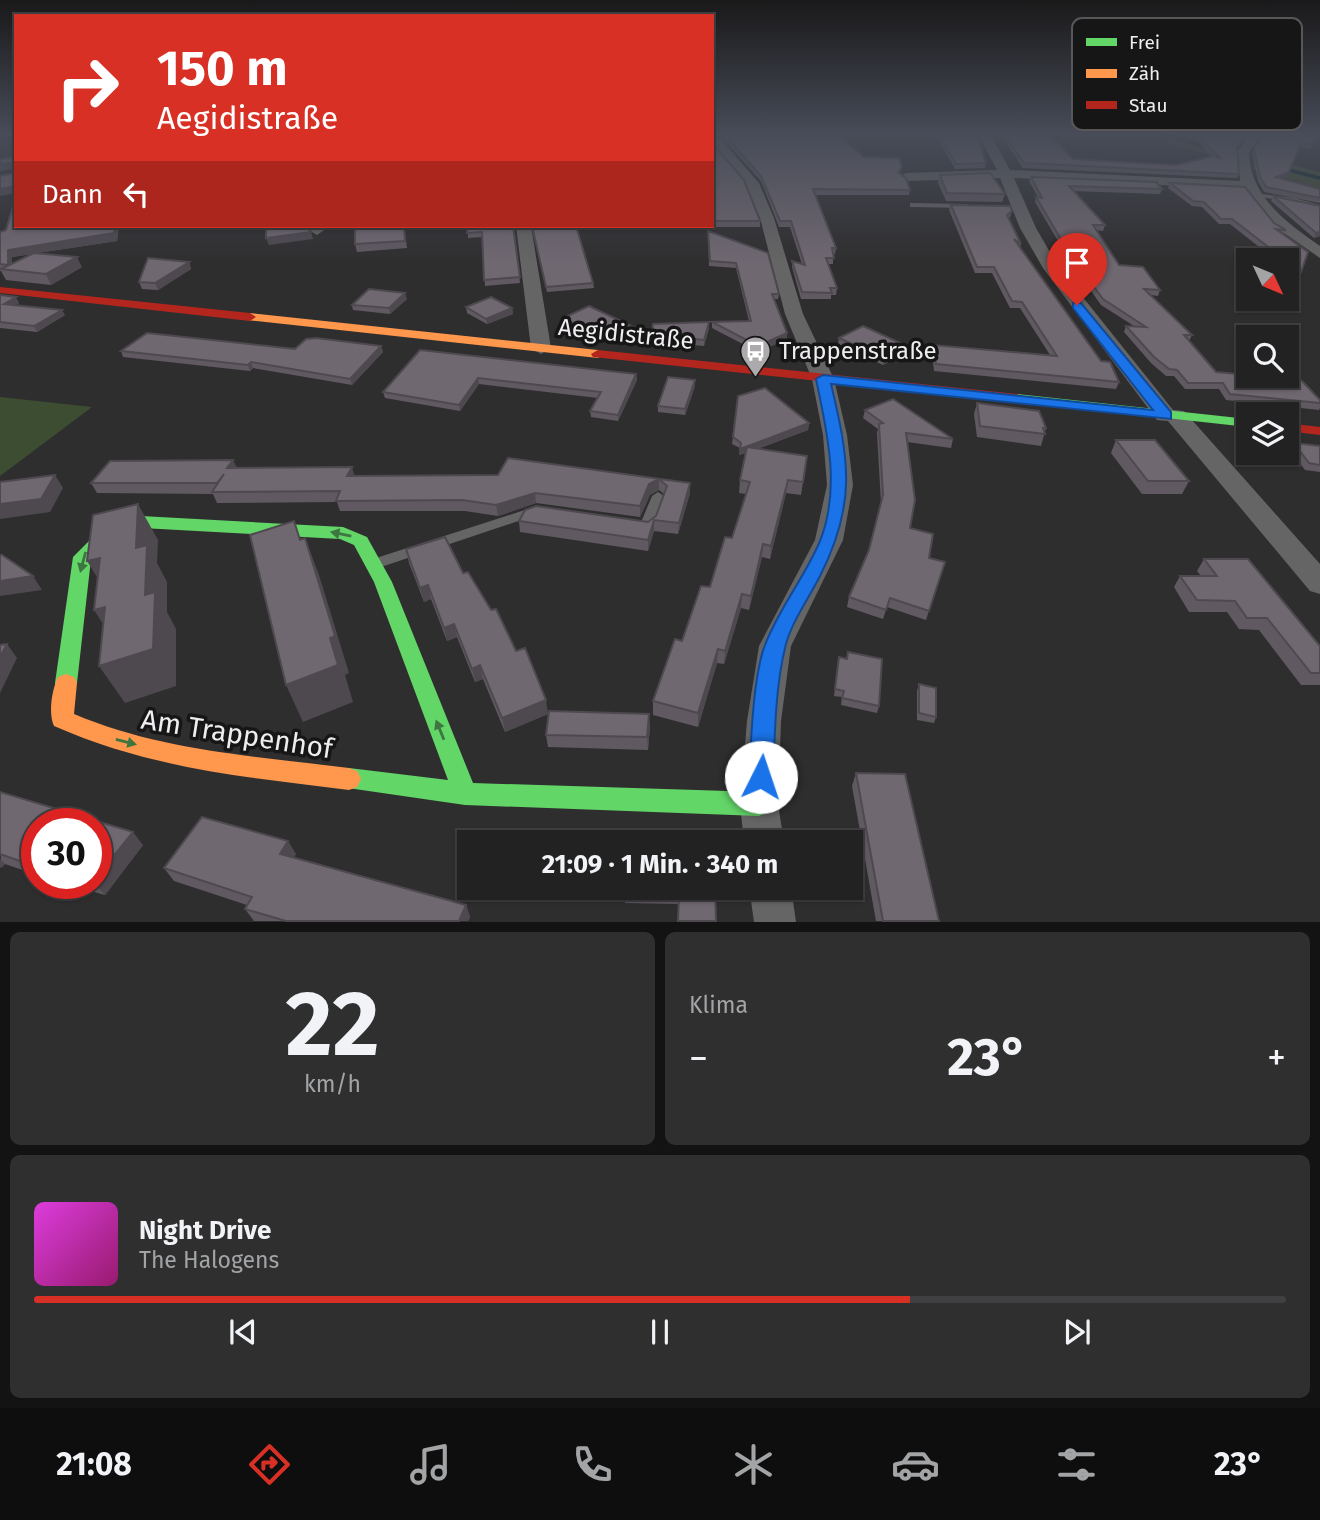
<!DOCTYPE html>
<html lang="de">
<meta charset="utf-8">
<style>
body{margin:0;font-family:"Fira Sans",sans-serif;background:#2f2f30;color:#f1f3f6;height:100vh;display:flex;flex-direction:column;font-size:26px;white-space:nowrap}
*{box-sizing:border-box;margin:0}
p{font-size:23px;color:#a3a4a6}
.icon{flex:none;width:38px;height:38px;fill:none;stroke:currentColor;stroke-width:2;stroke-linecap:round;stroke-linejoin:round}
.map{position:relative;height:922px;overflow:hidden}
.panel{display:flex;flex-direction:column;gap:10px;padding:10px;background:#131313;flex:1}
.panel>*{flex:none}
.top-card{position:absolute;left:14px;top:14px;width:700px;height:214px;border-radius:0px;box-shadow:0 2px 5px #0004,0 0 0 2px #403f41;background:#d93025;color:#fff;overflow:hidden}
.needle{width:46px;rotate:134deg}
.tools{position:absolute;left:1236px;top:248px;display:grid;gap:14px}
.tools a{display:grid;place-items:center;width:63px;height:63px;border-radius:0px;background:#232223;box-shadow:0 2px 5px #0004,0 0 0 2px #403f41;font-size:35px}
.speed{position:absolute;left:21px;top:808px;display:flex;gap:14px;font-size:35px;font-weight:700;text-align:center}
.speed>*{display:grid;place-content:center;width:91px;height:91px;border-radius:50%;background:#232223;box-shadow:0 2px 5px #0004,0 0 0 2px #403f41;line-height:1}
.speed .limit{border:10px solid #d22;background:#fff;color:#111}
.pin{position:absolute;display:grid;place-items:center;width:60px;height:60px;color:#fff;margin:-72px -30px;border-radius:50% 50% 50% 0;rotate:-45deg;box-shadow:0 0 7px #0007}
.pin .icon{rotate:45deg}
.me{position:absolute;width:77px;margin:-38px;rotate:4deg;stroke-linejoin:round;filter:drop-shadow(0 0 5px #0008)}
.turn{display:flex;align-items:center;gap:24px;height:147px;padding:0 28px;font-size:32px}
.turn .icon{width:91px;height:91px;stroke-width:2.5}
.turn b{display:block;font-size:49px;line-height:60px}
.then{display:flex;align-items:center;height:66px;padding:0 28px;background:#0003;gap:14px;font-size:26px}
.big{font-size:52px;font-weight:700;line-height:1.1}
.panel .tile{flex:1;display:flex;flex-direction:column;justify-content:center;gap:10px;min-width:0;padding:0 24px;border-radius:10px;background:#2f2f30}
.panel .dial{align-items:center;gap:0}
.dial b{font-size:91px;line-height:1}
.song{display:flex;align-items:center;gap:21px}
.cover{width:84px;height:84px;border-radius:10px;background:linear-gradient(135deg,hsl(300 70% 55%),hsl(320 70% 35%))}
.played{height:7px;border-radius:4px;background:linear-gradient(90deg,#d93025 70%,#403f41 70%)}
.keys{display:flex;justify-content:space-around;direction:ltr}
.heat{display:flex;justify-content:space-between;align-items:center;font-size:38px;direction:ltr}
.panel .tiles{flex:1;display:grid;gap:10px;grid-template-columns:1fr 1fr}
.tile:last-child{grid-column:span 2}
.trip{position:absolute;left:457px;top:830px;width:406px;height:70px;border-radius:0px;background:#232223;box-shadow:0 2px 5px #0004,0 0 0 2px #403f41;font-weight:700;line-height:70px;text-align:center}
.menu{display:flex;height:112px;justify-content:space-around;align-items:center;background:#0e0e0e;color:#a3a4a6}
.menu .icon{width:49px;height:49px}
.menu .on{color:#d93025}
.menu b{font-size:32px;color:#f1f3f6}
.map>svg:first-child{display:block}
</style>
<div class="map">
<svg width="1320" height="922" viewBox="0 0 1320 922">
<rect width="100%" height="100%" fill="#2f2e2f"/>
<g fill="#3d4d32">
<path d="M1150 134H1191L1235 146 1230 159 1183 148Z"/>
<path d="M1254 154 1320 172V188L1253 169Z"/>
<path d="M0 397 92 407 0 476Z"/>
</g>
<g fill="none" stroke-linecap="round" stroke-linejoin="round">
<g stroke="#042430" stroke-width="3.5">
<path d="M1166 134 1212 149"/>
<path d="M1281 168 1320 178"/>
</g>
<g fill="#666565" fill-rule="evenodd">
<path d="M1254 193 1294 198 1320 205V209L1294 202 1252 196 1250 195Z"/>
<path d="M910 203 966 204 970 206 966 208 913 207H910Z"/>
<path d="M658 492 664 496 652 528 647 530 630 526 628 523 630 520H642L652 496Z"/>
<path d="M537 506 544 510 542 513 375 569 370 568 368 564 370 560Z"/>
</g>
<g fill="#666565" fill-rule="evenodd">
<path d="M712 134H716L759 183 774 218 803 314 834 379 847 435 853 485 843 540 791 646 781 721 778 804 784 842H744L740 804 747 721 759 646 815 540 827 485 823 435 812 379 785 314 760 218 746 184 712 144Z"/>
<path d="M978 134H990L1010 170 1240 181 1237 152 1250 134H1262L1249 152C1250 197 1286 222 1320 246V258L1274 226 1244 189 1014 178 1036 228 1058 266 1173 410 1184 411 1320 564V594L1310 591 1168 421 1157 420 1043 268 1020 228 1000 178 906 181 899 177 906 173 997 170Z"/>
<path d="M313 226H330L317 235 309 230Z"/>
<path d="M516 226H531L551 348 541 354 531 348Z"/>
<path d="M749 887H791L796 922H754Z"/>
</g>
<g fill="#63d668" fill-rule="evenodd">
<path d="M1017 394 1248 419V427L1012 401 1010 398Z"/>
<path d="M141 516 343 527 367 537 392 582 473 783 759 792 768 796 771 804 768 812 759 816 465 805 341 787 337 779 341 771 349 768 448 780 374 582 354 545 340 539 142 528 113 537 91 559 77 683 74 689 66 692 58 689 55 683 73 557 101 529Z"/>
</g>
<g fill="#ff974d" fill-rule="evenodd">
<path d="M250 313 598 350 605 354 598 358 246 320 244 317Z"/>
<path d="M66 674 74 677 77 683 74 714C161 751 256 756 349 768L357 771 361 779 357 787 349 790C245 777 152 769 54 726 48 714 52 689 58 677Z"/>
</g>
<g fill="#b3261e" fill-rule="evenodd">
<path d="M0 287 250 313 256 317 250 321 0 293Z"/>
<path d="M598 350 1017 394 1024 398 1017 402 593 357 591 354Z"/>
<path d="M1286 423 1320 427V435L1286 431Z"/>
</g>
</g>
<g fill="#605961" fill-rule="evenodd">
<path d="M719 134H837L864 157 902 167 900 174 910 190 909 195H815L836 248 835 254H833V264H828L837 288 836 295H831V299H801L792 267V261L802 264 790 227H779L761 181Z"/>
<path d="M935 134H977L986 163 985 168 955 169Z"/>
<path d="M1000 134H1049L1073 159 1176 165 1212 157 1200 144 1199 137 1200 134H1247L1237 148 1239 174 1237 178 1023 168Z"/>
<path d="M1263 134H1320L1310 149 1300 147 1287 177 1283 178 1320 189V203L1264 192 1258 181 1252 153 1264 135Z"/>
<path d="M712 143 760 221V227H706V226H712Z"/>
<path d="M940 175 1005 194 1002 202 946 201 938 183Z"/>
<path d="M1031 177 1162 189 1160 194 1073 191 1105 225 1103 231 1096 230 1119 265 1160 290 1158 296 1151 295 1192 335 1189 341 1216 372 1320 400V408L1319 410 1226 400 1219 389H1185L1174 376H1166L1151 363 1124 332 1126 326H1134L1101 305 1068 258 1035 202 1036 197H1038L1029 181Z"/>
<path d="M1170 183 1274 223 1286 230 1284 234 1301 272 1298 277 1286 268V261H1277L1230 224H1219L1202 207 1192 206 1168 188Z"/>
<path d="M1273 196 1320 236 1314 238 1271 201Z"/>
<path d="M951 205 1012 211 1010 217 1008 218 1021 244 1020 248 1101 361 1119 382 1116 389 934 371 932 351 933 345 1050 355 1020 308H1010L992 273H975L949 210Z"/>
<path d="M16 226H121H119L117 241 37 253 82 267 51 285 6 280 1 271H0V232ZM32 254 12 264V257Z"/>
<path d="M404 226 407 248 357 252 355 244Z"/>
<path d="M457 226H514L520 283 485 286 482 237 468 238V228L458 229Z"/>
<path d="M532 226H576L593 283 594 288 547 292Z"/>
<path d="M708 231 779 294 778 299H774L787 339 758 352 712 328V322L749 321 736 268 709 266Z"/>
<path d="M189 262 191 269 158 290 142 289 139 282Z"/>
<path d="M0 295 19 303 15 305 65 315 37 332 0 328Z"/>
<path d="M407 299 390 314 353 310 352 305Z"/>
<path d="M466 307 512 308 513 314 487 324 467 313Z"/>
<path d="M563 318 643 334 644 338 643 339 584 334 563 323Z"/>
<path d="M709 322V328L704 346 652 341 653 324Z"/>
<path d="M839 338 906 352 883 365 838 344Z"/>
<path d="M381 346 383 352 352 385 253 368 250 371 123 357 121 351Z"/>
<path d="M420 350 636 374 637 380 618 421 591 417 590 411 598 398 479 384 460 411 385 398 383 392Z"/>
<path d="M695 386 685 415 658 412V406Z"/>
<path d="M977 403 1046 428 1041 446 977 437 974 414Z"/>
<path d="M865 410 953 439 951 448 907 442 910 528 929 558 945 562 926 620 887 607 883 619 847 607 849 597 869 550 881 503 877 433 878 429 863 418Z"/>
<path d="M809 423 808 430 757 449 807 456 801 495 786 493 770 559 762 557 749 610 741 608 724 664 717 663 698 727 653 715V701L710 587 732 538 746 494 739 493 740 480 746 453 739 455 740 448 732 444 733 437Z"/>
<path d="M1116 440 1189 481 1182 494H1142L1111 453Z"/>
<path d="M1294 443 1320 446V472L1305 470 1290 450Z"/>
<path d="M508 458 690 483V493L678 534 654 531 648 551 520 532 519 521 648 522 656 516 664 494 659 490 650 495 640 517 536 503 498 516 465 511H340L337 502 217 503 213 494 97 493 91 483 237 468 354 476 498 475Z"/>
<path d="M406 549 463 573 516 651 548 714 505 732 483 679 475 682 457 637 447 641 431 599 424 602 409 563Z"/>
<path d="M1204 559 1320 646V685H1301L1259 630 1239 629 1227 612H1189L1174 587 1180 576H1201L1197 571Z"/>
<path d="M848 652 879 706 877 713 841 705 842 697 834 696 839 657 846 659Z"/>
<path d="M919 684 936 717 934 723 917 720V691Z"/>
<path d="M650 726 648 750 548 747 546 735Z"/>
<path d="M856 773 939 921H876L852 786Z"/>
<path d="M0 792 143 845 105 895 87 890 85 893 60 884H96L37 824V875L5 864 1 868Z"/>
<path d="M296 854 294 857 466 905 470 917 468 921H254L245 909 247 905 174 881 164 868Z"/>
<path d="M715 887 678 904 625 903V892Z"/>
</g>
<g fill="#4e494f">
<path d="M15 162 16 168 0 171V164Z"/>
<path d="M1289 172 1287 177 1274 181 1276 177Z"/>
<path d="M16 186V193L0 196V189Z"/>
<path d="M115 226H121H119L117 241 12 257V272L8 265V250Z"/>
<path d="M189 226H214L213 227 191 230Z"/>
<path d="M311 232 313 239 269 245 266 238Z"/>
<path d="M1320 232V236L1314 238 1316 233Z"/>
<path d="M77 257 82 267 51 285 46 274Z"/>
<path d="M189 262 191 269 158 290 155 283Z"/>
<path d="M405 293 407 299 390 314 389 308Z"/>
<path d="M16 297 19 303 7 310 4 304Z"/>
<path d="M512 308 513 314 487 324 486 319Z"/>
<path d="M62 310 65 315 37 332 34 326Z"/>
<path d="M709 322V328L704 346V340Z"/>
<path d="M787 333V339L758 352V346Z"/>
<path d="M381 346 383 352 352 385 350 379Z"/>
<path d="M907 346 906 352 883 365 884 359Z"/>
<path d="M251 362 253 368 250 371 248 365Z"/>
<path d="M636 374 637 380 618 421V415Z"/>
<path d="M478 378 479 384 460 411 459 405Z"/>
<path d="M695 380V386L685 415V409Z"/>
<path d="M809 423 808 430 739 455 740 449Z"/>
<path d="M233 460 238 470 227 468Z"/>
<path d="M352 467 355 478 347 476Z"/>
<path d="M55 475 63 488 50 512 0 519V504Z"/>
<path d="M659 479V490L650 495 640 517V506L649 484Z"/>
<path d="M788 480 786 493 770 559 771 546Z"/>
<path d="M690 483V493L678 534 679 523Z"/>
<path d="M535 493 536 503 498 516 496 505Z"/>
<path d="M138 504 158 540 157 563 167 582V612L176 629V686L125 703 99 666 145 595 136 548Z"/>
<path d="M654 520V531L648 551V540Z"/>
<path d="M305 538 319 575 349 673 345 675 353 702 303 722 286 685 330 638Z"/>
<path d="M763 544 762 557 749 610 751 596Z"/>
<path d="M100 558 110 598 87 561Z"/>
<path d="M33 576 42 590 0 596V581Z"/>
<path d="M428 585 431 599 424 602 420 588Z"/>
<path d="M742 594 741 608 724 664 725 651Z"/>
<path d="M105 607 118 647 94 610Z"/>
<path d="M454 624 457 637 447 641 444 628Z"/>
<path d="M7 644 17 658 0 693V657Z"/>
<path d="M718 649 717 663 698 727V713Z"/>
<path d="M480 665 483 679 475 682 472 669Z"/>
<path d="M546 700 548 714 505 732 502 718Z"/>
<path d="M649 714 650 726 648 750 647 737Z"/>
<path d="M133 832 143 845 105 895 94 884H96V878Z"/>
<path d="M288 841 296 854 288 867 280 854Z"/>
<path d="M0 859 5 864 1 868 0 867Z"/>
<path d="M76 884H81L87 890 85 893Z"/>
<path d="M466 905 470 917 468 921H459Z"/>
</g>
<g fill="#706871" stroke="#4e494f" stroke-width="2">
<path d="M724 134H837L864 157 899 158 902 167 898 172 906 178 910 190 813 189 836 248H832L834 258H826L837 288H830L832 293 802 292 792 261 805 265 791 221H780L761 176Z"/>
<path d="M939 134H977L986 163 956 164Z"/>
<path d="M1004 134H1049L1073 159 1176 165 1213 156 1220 158 1202 140 1201 134H1246L1237 146 1239 174 1024 163Z"/>
<path d="M1264 134H1319L1312 144 1301 143 1289 172 1276 177 1320 189V198L1266 187 1260 177 1254 148Z"/>
<path d="M712 143 744 180 760 221H712Z"/>
<path d="M16 157V186L0 189V176L15 173V162L0 164V159Z"/>
<path d="M990 173 1005 194 947 193 940 175Z"/>
<path d="M1031 177 1156 182 1162 189 1069 186 1105 225H1093L1119 265 1143 267 1160 290 1144 289 1192 335H1184L1216 372 1248 375V376H1260L1302 381 1320 400V403L1230 394 1223 383H1188L1177 370 1169 369 1154 357 1126 326 1146 327 1103 299 1069 253 1036 197 1042 198Z"/>
<path d="M1170 183 1245 187 1274 223 1286 230 1276 229 1308 252 1301 272 1232 219H1221L1204 202 1193 201Z"/>
<path d="M16 195V226H115L114 233 8 250V265L0 264V232L6 230Z"/>
<path d="M1273 196 1320 206V232L1316 233Z"/>
<path d="M951 205 1010 206 1012 211 1007 215 1021 244 1014 239 1101 361 1110 362 1119 382 936 364 933 345 1057 356 1022 302 1012 301 994 267H977Z"/>
<path d="M266 226H306L311 232 266 238Z"/>
<path d="M355 226H404L405 241 355 244Z"/>
<path d="M468 226H513L520 277 484 280 482 232 467 233Z"/>
<path d="M532 226H576L593 283 546 287Z"/>
<path d="M708 231 768 253 779 294H772L787 333 758 346 712 322 751 321 736 263 710 261Z"/>
<path d="M34 253 77 257 46 274 1 269Z"/>
<path d="M148 258 189 262 155 283 139 282Z"/>
<path d="M369 289 405 293 389 308 352 305Z"/>
<path d="M0 295 16 297 4 304 62 310 34 326 0 322Z"/>
<path d="M491 297 512 308 486 319 466 307Z"/>
<path d="M589 306 644 332 643 334 583 329 563 318Z"/>
<path d="M709 322 704 340 652 335 653 324Z"/>
<path d="M863 326 907 346 884 359 839 338Z"/>
<path d="M147 333 295 349 306 339 316 338 381 346 350 379 251 362 248 365 121 351Z"/>
<path d="M420 350 636 374 618 415 590 411 601 392 478 378 459 405 383 392Z"/>
<path d="M668 377 695 380 685 409 658 406Z"/>
<path d="M765 388 809 423 740 449 741 443 733 437 738 396Z"/>
<path d="M893 399 953 439 906 433 915 500 910 528 933 534 929 558 945 562 929 611 890 598 886 610 849 597 869 550 883 495 879 424 883 423 865 410Z"/>
<path d="M977 403 1039 411 1046 428H1043L1045 434 980 426Z"/>
<path d="M1116 440H1155L1189 481H1148Z"/>
<path d="M1294 443 1320 446V465L1309 463Z"/>
<path d="M747 447 807 456 803 482 788 480 771 546 763 544 751 596 742 594 725 651 718 649 698 713 653 701 675 639 682 641 701 586 710 587 725 537 732 538 750 482 740 480Z"/>
<path d="M508 458 690 483 679 523 654 520 648 540 519 521 525 510 536 506 648 522 656 516 667 486 659 479 649 484 640 506 535 493 496 505 462 500 336 501 340 491 212 492 224 474 217 483H91L110 461 233 460 227 468 352 467 347 476 498 475Z"/>
<path d="M55 475 41 499 0 504V482Z"/>
<path d="M138 504 136 548 147 545 145 595 155 592 153 649 99 666 105 607 94 610 100 558 87 561 93 515Z"/>
<path d="M294 521 300 540 305 538 335 636 330 638 338 665 286 685 250 535Z"/>
<path d="M445 537 463 573 468 572 491 610 496 609 516 651 525 648 546 700 502 718 480 665 472 669 454 624 444 628 428 585 420 588 406 549Z"/>
<path d="M0 555H2L33 576 0 581Z"/>
<path d="M1204 559H1248L1320 646V673H1311L1267 618H1247L1235 601 1197 600 1180 576H1217Z"/>
<path d="M7 644 0 657V645Z"/>
<path d="M848 652 882 659 879 706 842 698 844 691 835 689 839 657 847 659Z"/>
<path d="M919 684 936 688V717L919 713Z"/>
<path d="M549 711 649 714 647 737 546 735Z"/>
<path d="M856 773 905 774 939 921H883Z"/>
<path d="M0 792 133 832 96 878V824H37V867L0 854Z"/>
<path d="M202 817 288 841 280 854 466 905 459 921H286L245 909 252 897 164 868Z"/>
<path d="M628 838 713 840V842H627Z"/>
<path d="M625 887H715L716 921H678L679 893 625 892Z"/>
</g>
<defs><path id="oneway-solid" d="M-6-.8H1V-3.2L6.5 0L1 3.2V.8H-6Z" transform="scale(1.75)"/></defs>
<g fill="#3d7640">
<use href="#oneway-solid" transform="translate(341 534) rotate(-169)"/>
<use href="#oneway-solid" transform="translate(83 562) rotate(105)"/>
<use href="#oneway-solid" transform="translate(440 730) rotate(-112)"/>
<use href="#oneway-solid" transform="translate(126 742) rotate(14)"/>
</g>
<linearGradient id="sky" x2="0" y2="1"><stop stop-color="#1a191a"/><stop offset="0.51" stop-color="#474c58"/><stop offset="1" stop-color="#474c58" stop-opacity="0"/></linearGradient>
<rect width="1320" height="263" fill="url(#sky)"/>
<path fill="#1a73e8" stroke="#114b97" stroke-width="2" d="M1073 303H1081L1171 412V419L831 384C849 460 857 503 820 576 809 598 790 624 785 648 775 690 775 734 773 777L769 785 761 788 752 785 749 777C751 742 753 676 765 645 779 608 805 577 820 541 841 488 827 432 816 379L823 375 1153 410 1073 308Z"/>
<defs>
<symbol id="bus-pin" viewBox="-11 -11 22 30"><path d="M0 17L-7.5 6A9.5 9.5 0 1 1 7.5 6Z" fill="#acaaac" stroke="#171617"/><path d="M-5-6H5V4H4V6H2V4H-2V6H-4V4H-5ZM-3.5-4V0h7V-4ZM-3.5 1.2v1.5H-2V1.2ZM2 1.2v1.5H3.5V1.2Z" fill="#fff"/></symbol>
</defs>
<g fill-rule="evenodd">
<use href="#bus-pin" x="738" y="334" width="35" height="47"/>
</g>
<g text-anchor="middle" dominant-baseline="central" stroke-width="7" stroke-linejoin="round" paint-order="stroke">
<g font-size="24" fill="#efedef" stroke="#171617">
<text transform="translate(626 334) rotate(6)">Aegidistraße</text>
</g>
<g font-size="24" fill="#efedef" stroke="#171617" text-anchor="start">
<text x="779" y="351">Trappenstraße</text>
</g>
<g font-size="28" fill="#efedef" stroke="#171617">
<text transform="translate(237 734) rotate(9)">Am Trappenhof</text>
</g>
</g>
<rect x="1072" y="18" width="230" height="112" rx="10" fill="#171617" stroke="#585658" stroke-width="2"/>
<rect x="1086" y="38" width="31" height="8" fill="#63d668"/>
<rect x="1086" y="69" width="31" height="9" fill="#ff974d"/>
<rect x="1086" y="101" width="31" height="8" fill="#b3261e"/>
<g font-size="19" fill="#efedef">
<text x="1129" y="49">Frei</text>
<text x="1129" y="80">Zäh</text>
<text x="1129" y="112">Stau</text>
</g>
</svg>
<div class="tools">
<a><svg class="needle" viewBox="-14 -14 28 28"><path d="M0-13l5 13h-10z" fill="#e53935"/><path d="M0 13l5-13h-10z" fill="#a3a4a6"/></svg></a>
<a><svg class="icon" aria-label="search" viewBox="0 0 24 24"><circle cx="10" cy="10" r="6"/><path d="M15 15l6 6"/></svg></a>
<a><svg class="icon" aria-label="layers" viewBox="0 0 24 24"><path d="M12 4l9 5-9 5-9-5zM3 14l9 5 9-5"/></svg></a>
</div>
<div class="speed"><div class="limit">30</div></div>
<div class="pin" style="left:1077px;top:305px;background:#d93025"><svg class="icon" aria-label="arrive" viewBox="0 0 24 24"><path d="M6 21V4h12l-3 4 3 4H6"/></svg></div>
<svg class="me" style="left:761px;top:777px" viewBox="-20 -20 40 40"><circle r="19" fill="#fff"/><path d="M0-13L10 11 0 6-10 11z" fill="#1a73e8"/></svg>
<div class="trip">21:09 · 1 Min. · 340 m</div>
<div class="top-card">
<div class="turn"><svg class="icon" aria-label="right" viewBox="0 0 24 24"><path d="M7 20v-9h11M14 6l5 5-5 5"/></svg><div><b>150 m</b>Aegidistraße</div></div>
<div class="then">Dann<svg class="icon" aria-label="left" viewBox="0 0 24 24"><path d="M17 20v-9H6M10 6l-5 5 5 5"/></svg></div>
</div>
</div>
<section class="panel">
<div class="tiles">
<div class="tile dial"><b>22</b><p>km/h</p></div>
<div class="tile"><p>Klima</p>
<div class="heat"><a>−</a><b class="big">23°</b><a>+</a></div>
</div>
<div class="tile">
<div class="song"><i class="cover"></i><div><b>Night Drive</b><p>The Halogens</p></div></div>
<div class="played"></div>
<div class="keys"><svg class="icon" aria-label="previous" viewBox="0 0 24 24"><path d="M18 5L8 12l10 7zM5 5v14"/></svg><svg class="icon" aria-label="pause" viewBox="0 0 24 24"><path d="M8 5v14M16 5v14"/></svg><svg class="icon" aria-label="next" viewBox="0 0 24 24"><path d="M6 5l10 7-10 7zM19 5v14"/></svg></div>
</div>
</div>
</section>
<nav class="menu">
<b>21:08</b>
<svg class="icon on" aria-label="directions" viewBox="0 0 24 24"><path d="M12 3l9 9-9 9-9-9zM9 14v-3h6M13 9l2 2-2 2"/></svg>
<svg class="icon" aria-label="music" viewBox="0 0 24 24"><path d="M9 18V5l10-2v13"/><circle cx="6" cy="18" r="3"/><circle cx="16" cy="16" r="3"/></svg>
<svg class="icon" aria-label="phone" viewBox="0 0 24 24"><path d="M5 4h4l2 5-3 2q2 4 5 5l2-3 5 2v4C11 20 4 13 5 4z"/></svg>
<svg class="icon" aria-label="climate" viewBox="0 0 24 24"><path d="M12 3v18M4 7l16 10M4 17L20 7"/></svg>
<svg class="icon" aria-label="car" viewBox="0 0 24 24"><path d="M5 17H2v-5l4-1 3-4h7l3 4 3 1v5h-3M9 17h6M6 11h13"/><circle cx="7" cy="17" r="2"/><circle cx="17" cy="17" r="2"/></svg>
<svg class="icon" aria-label="filters" viewBox="0 0 24 24"><path d="M4 7h16M4 17h16"/><circle cx="9" cy="7" r="2"/><circle cx="15" cy="17" r="2"/></svg>
<b>23°</b>
</nav>
